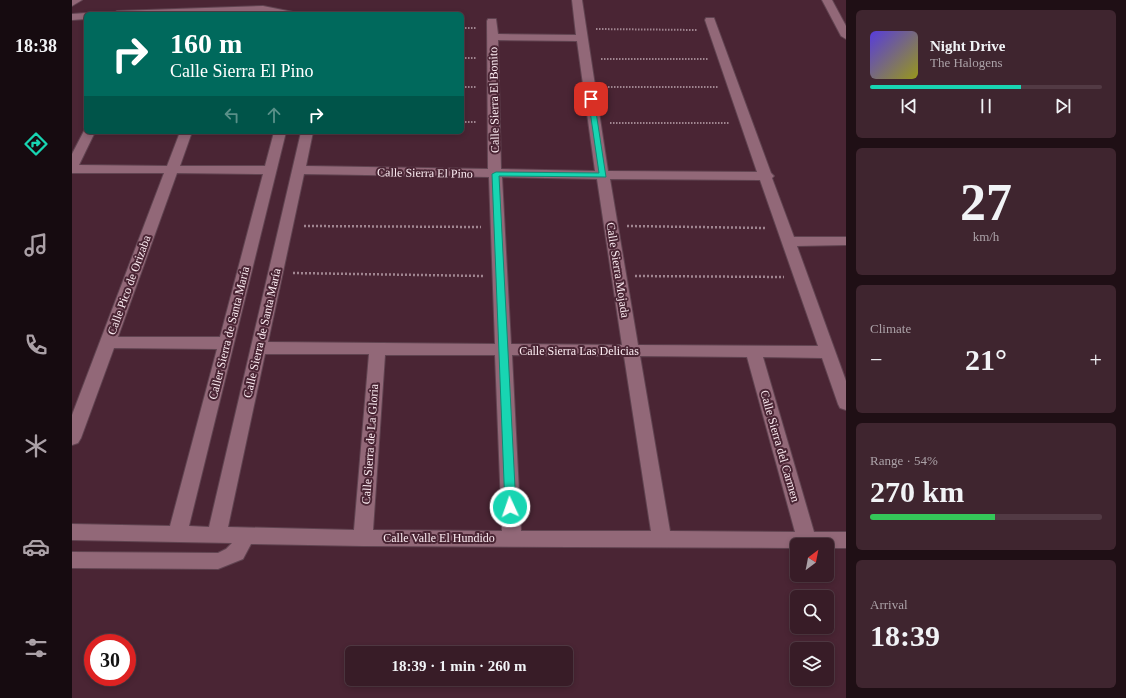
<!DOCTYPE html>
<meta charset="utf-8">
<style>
body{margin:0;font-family:Georgia,serif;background:#3f252f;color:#f1f3f6;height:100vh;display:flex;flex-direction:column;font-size:15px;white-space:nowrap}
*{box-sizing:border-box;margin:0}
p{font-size:13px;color:#aba1a7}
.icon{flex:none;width:22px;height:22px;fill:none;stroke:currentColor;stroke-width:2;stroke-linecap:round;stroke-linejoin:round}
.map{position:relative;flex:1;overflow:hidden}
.panel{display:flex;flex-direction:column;gap:10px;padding:10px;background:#1f0f15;width:280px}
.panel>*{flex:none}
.guide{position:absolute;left:12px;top:12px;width:380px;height:122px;border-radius:6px;box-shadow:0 2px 6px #0003,0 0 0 1px #523a44;background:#00695c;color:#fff;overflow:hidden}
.needle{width:26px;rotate:32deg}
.tools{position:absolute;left:718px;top:538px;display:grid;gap:8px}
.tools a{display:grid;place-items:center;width:44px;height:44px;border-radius:6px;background:#381c27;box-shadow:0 2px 6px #0003,0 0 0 1px #523a44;font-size:20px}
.speed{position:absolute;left:12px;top:634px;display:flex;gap:8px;font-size:20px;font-weight:700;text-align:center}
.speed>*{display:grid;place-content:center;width:52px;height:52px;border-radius:50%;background:#381c27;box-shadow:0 2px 6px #0003,0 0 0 1px #523a44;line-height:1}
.speed .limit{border:6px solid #d22;background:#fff;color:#111}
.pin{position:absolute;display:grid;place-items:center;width:34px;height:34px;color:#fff;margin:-17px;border-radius:8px;box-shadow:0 2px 6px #0006}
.me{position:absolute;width:44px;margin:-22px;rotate:357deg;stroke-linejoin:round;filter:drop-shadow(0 0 3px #0008)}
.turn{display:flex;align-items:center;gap:14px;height:84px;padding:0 20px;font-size:18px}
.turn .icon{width:52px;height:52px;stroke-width:2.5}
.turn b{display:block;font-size:28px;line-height:34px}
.lanes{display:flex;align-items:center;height:38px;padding:0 20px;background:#0003;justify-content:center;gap:20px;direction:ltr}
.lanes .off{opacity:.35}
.big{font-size:30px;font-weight:600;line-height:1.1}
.panel .card{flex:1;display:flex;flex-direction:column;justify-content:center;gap:6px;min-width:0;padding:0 14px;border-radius:6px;background:#3f252f}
.panel .dial{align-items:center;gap:0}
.dial b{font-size:52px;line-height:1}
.song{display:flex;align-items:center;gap:12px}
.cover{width:48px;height:48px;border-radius:6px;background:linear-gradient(135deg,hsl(250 70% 55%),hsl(60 70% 35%))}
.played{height:4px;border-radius:2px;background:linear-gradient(90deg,#18d5b2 65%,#523a44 65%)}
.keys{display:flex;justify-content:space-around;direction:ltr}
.heat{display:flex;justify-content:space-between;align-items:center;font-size:22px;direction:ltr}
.charge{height:6px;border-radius:3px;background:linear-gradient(90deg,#34c759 54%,#523a44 0)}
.trip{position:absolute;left:273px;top:646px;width:228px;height:40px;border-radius:6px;background:#381c27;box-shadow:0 2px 6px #0003,0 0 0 1px #523a44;font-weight:600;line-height:40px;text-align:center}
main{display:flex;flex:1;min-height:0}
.dock{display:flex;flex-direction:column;width:72px;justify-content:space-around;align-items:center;background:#160b10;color:#aba1a7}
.dock .icon{width:28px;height:28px}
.dock .selected{color:#18d5b2}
.dock b{font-size:18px;color:#f1f3f6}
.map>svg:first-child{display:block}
</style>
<main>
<nav class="dock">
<b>18:38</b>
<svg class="icon selected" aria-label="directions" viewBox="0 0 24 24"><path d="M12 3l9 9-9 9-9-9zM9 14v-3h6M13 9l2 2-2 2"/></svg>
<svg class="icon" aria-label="music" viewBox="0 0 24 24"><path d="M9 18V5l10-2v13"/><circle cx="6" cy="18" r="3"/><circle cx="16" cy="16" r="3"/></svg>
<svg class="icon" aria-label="phone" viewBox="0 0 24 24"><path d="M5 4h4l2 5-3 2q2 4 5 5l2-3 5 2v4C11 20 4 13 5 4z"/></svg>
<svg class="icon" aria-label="climate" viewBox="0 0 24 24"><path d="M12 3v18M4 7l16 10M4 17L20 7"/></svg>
<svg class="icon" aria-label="car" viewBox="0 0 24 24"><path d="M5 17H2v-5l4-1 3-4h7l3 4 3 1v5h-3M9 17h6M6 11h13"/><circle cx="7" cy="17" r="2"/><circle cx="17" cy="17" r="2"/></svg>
<svg class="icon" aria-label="filters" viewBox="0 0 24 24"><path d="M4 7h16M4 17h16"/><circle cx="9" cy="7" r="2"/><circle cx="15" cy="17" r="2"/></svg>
</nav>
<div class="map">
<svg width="774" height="698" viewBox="0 0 774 698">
<rect width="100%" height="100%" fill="#4a2534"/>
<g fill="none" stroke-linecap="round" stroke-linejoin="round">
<defs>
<g id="minor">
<path d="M0 0H10L0 6Z"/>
<path d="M500 0H510L536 171 685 172 633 20 634 18H642L699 173 702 176 700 178 722 237H774V245L725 246 774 381V410L768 408 766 404 750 358 691 357 742 532H774V548H755V545H725V548L291 546 179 544 171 559 146 569 0 568V552L146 553 154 549 160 543 0 540V524L98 526 145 349 42 348 9 438 6 443 0 445V415L92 173H0V154L13 129H14V132H23L7 165 95 166 108 132H120L108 166H193L202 132H214L117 526 137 527 229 132H241L234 166 416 169 415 21 416 19H424L426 34 504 35ZM426 40 505 41 523 171 429 169ZM105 173 191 174 148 337H46ZM232 174 417 177 423 344 196 342ZM430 177 525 179 550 345 439 344ZM538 179 688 180 746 346 566 345ZM193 354H297L282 530 156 527ZM313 355H423L430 531 301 530ZM440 355 552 356 579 531H449ZM568 356 675 357 723 532 598 531Z"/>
<path d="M750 0H760L774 26V39L769 36Z"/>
<path d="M191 6 221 12 222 14 191 12 40 14 45 11Z"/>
<path d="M14 13 18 14H14V19L0 20V14Z"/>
</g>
</defs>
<use href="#minor" stroke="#604350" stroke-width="2"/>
<g stroke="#a08590" stroke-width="2" stroke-dasharray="1.5 1.5" stroke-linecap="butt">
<path d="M390 28H405"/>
<path d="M524 29 625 30"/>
<path d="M390 58H405"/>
<path d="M529 59H636"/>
<path d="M390 87H405"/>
<path d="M533 87H646"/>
<path d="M390 122H405"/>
<path d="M538 123H657"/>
</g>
<g stroke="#a08590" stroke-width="2.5" stroke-dasharray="2 2" stroke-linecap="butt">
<path d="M232 226 409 227"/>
<path d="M555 226 694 228"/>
<path d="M221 273 412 276"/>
<path d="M563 276 712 277"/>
</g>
<use href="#minor" fill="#926878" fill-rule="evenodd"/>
</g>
<path fill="#18d5b2" stroke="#108a74" d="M516 97 522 99 534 177 427 176 444 507 438 512 433 507 420 174 424 172 527 173Z"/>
<g text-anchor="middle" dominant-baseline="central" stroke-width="4" stroke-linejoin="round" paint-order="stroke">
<g font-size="12" fill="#fdedf3" stroke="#4a2534">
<text transform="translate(422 100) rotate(-91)">Calle Sierra El Bonito</text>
<text transform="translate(353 173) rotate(1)">Calle Sierra El Pino</text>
<text transform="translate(546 270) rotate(81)">Calle Sierra Mojada</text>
<text transform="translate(57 285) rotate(-70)">Calle Pico de Orizaba</text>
<text transform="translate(157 333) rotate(-76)">Caller Sierra de Santa María</text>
<text transform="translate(190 333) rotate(-77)">Calle Sierra de Santa María</text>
<text x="507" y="351">Calle Sierra Las Delicias</text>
<text transform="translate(298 444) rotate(-86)">Calle Sierra de La Gloria</text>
<text transform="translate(708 446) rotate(74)">Calle Sierra del Carmen</text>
<text x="367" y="538">Calle Valle El Hundido</text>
</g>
</g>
</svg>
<div class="tools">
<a><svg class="needle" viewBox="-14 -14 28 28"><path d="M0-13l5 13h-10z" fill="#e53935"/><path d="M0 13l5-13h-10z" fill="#aba1a7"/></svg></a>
<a><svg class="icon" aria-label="search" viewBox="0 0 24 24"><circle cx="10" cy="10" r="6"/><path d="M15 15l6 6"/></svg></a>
<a><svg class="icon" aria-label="layers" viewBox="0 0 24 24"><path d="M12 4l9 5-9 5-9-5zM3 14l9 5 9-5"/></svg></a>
</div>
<div class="speed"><div class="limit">30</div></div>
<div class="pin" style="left:519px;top:99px;background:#d93025"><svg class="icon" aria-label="arrive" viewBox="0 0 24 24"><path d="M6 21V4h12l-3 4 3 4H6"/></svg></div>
<svg class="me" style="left:438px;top:507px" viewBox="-20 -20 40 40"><circle r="17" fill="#18d5b2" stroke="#fff" stroke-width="3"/><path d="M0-11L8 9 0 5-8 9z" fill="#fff"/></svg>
<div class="trip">18:39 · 1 min · 260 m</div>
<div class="guide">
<div class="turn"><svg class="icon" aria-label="right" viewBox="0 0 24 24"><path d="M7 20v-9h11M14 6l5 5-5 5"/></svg><div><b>160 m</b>Calle Sierra El Pino</div></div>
<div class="lanes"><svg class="icon off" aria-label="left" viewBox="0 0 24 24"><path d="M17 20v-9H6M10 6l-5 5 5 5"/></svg><svg class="icon off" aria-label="ahead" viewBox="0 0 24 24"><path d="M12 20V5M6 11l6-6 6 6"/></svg><svg class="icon" aria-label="right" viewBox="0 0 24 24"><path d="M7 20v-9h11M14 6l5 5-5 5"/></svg></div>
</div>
</div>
<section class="panel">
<div class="card">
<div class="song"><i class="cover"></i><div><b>Night Drive</b><p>The Halogens</p></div></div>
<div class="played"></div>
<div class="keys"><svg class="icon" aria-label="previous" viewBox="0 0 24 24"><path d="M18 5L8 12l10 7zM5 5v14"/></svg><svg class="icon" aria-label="pause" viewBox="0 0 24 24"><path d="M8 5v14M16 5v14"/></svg><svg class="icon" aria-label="next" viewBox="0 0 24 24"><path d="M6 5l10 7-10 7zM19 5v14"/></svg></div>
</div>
<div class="card dial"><b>27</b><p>km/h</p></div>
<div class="card"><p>Climate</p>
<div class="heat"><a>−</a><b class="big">21°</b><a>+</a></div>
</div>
<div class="card"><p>Range · 54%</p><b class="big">270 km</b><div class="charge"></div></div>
<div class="card"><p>Arrival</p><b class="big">18:39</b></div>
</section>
</main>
